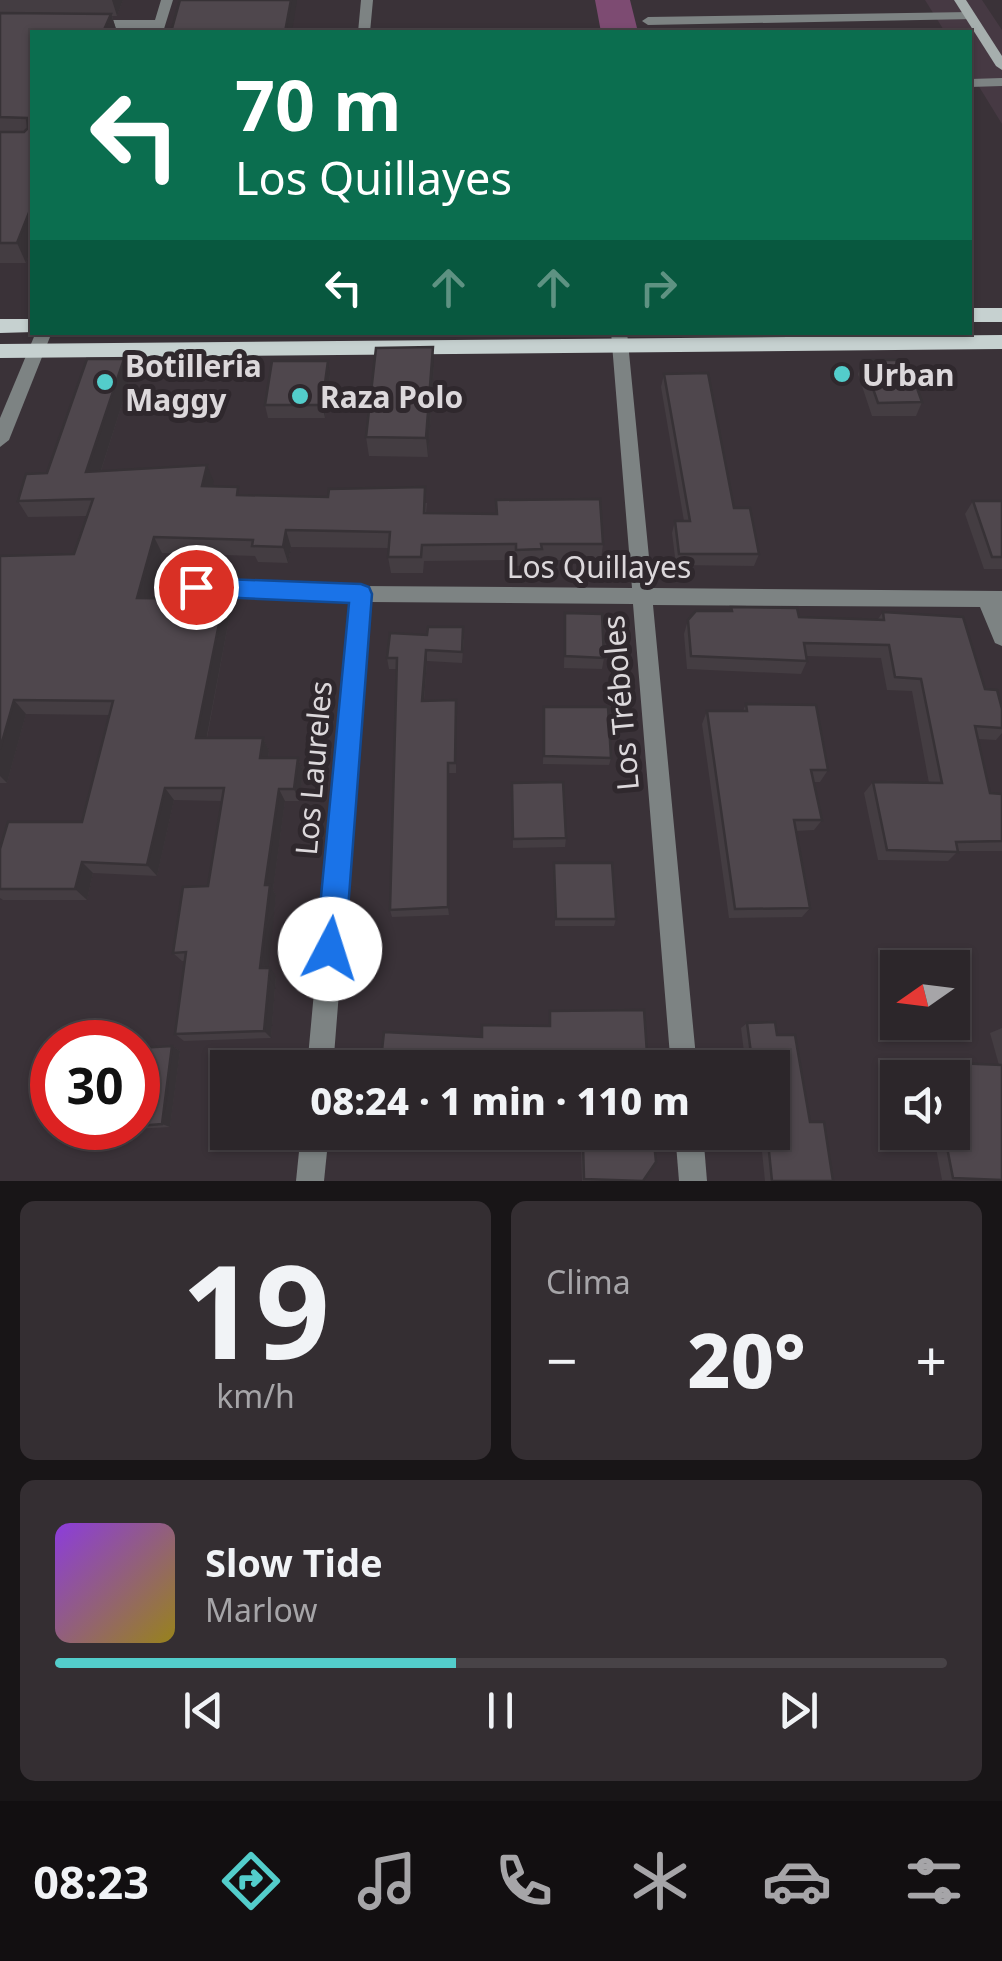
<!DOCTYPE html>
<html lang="es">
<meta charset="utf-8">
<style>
body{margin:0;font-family:"Noto Sans",sans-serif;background:#342e32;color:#f1f3f6;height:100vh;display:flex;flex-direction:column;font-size:38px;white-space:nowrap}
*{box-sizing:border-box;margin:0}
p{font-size:32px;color:#a6a5a8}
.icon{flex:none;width:55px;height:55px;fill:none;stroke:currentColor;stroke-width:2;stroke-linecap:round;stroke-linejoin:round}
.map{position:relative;height:1181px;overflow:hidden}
.drawer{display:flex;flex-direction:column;gap:20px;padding:20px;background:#181517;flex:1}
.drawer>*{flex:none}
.banner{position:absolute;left:30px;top:30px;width:942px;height:305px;border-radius:0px;box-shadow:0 2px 8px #0004,0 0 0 2px #484347;background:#0b6e4f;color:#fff;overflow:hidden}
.needle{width:65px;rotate:256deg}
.fabs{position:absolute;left:880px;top:950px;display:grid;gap:20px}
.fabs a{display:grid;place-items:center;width:90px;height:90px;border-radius:0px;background:#2c262a;box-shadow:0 2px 8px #0004,0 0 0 2px #484347;font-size:50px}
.speed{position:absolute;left:30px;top:1020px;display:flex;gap:20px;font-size:50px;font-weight:700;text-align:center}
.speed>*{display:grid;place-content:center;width:130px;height:130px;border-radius:50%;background:#2c262a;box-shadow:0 2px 8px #0004,0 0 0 2px #484347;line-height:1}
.speed .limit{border:15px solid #d22;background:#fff;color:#111}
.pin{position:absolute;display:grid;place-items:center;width:85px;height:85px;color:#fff;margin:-42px;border:5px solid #fff;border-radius:50%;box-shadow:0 2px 10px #0007}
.me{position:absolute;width:110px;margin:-55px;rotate:5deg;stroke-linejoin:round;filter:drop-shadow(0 0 8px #0008)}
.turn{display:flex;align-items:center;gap:35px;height:210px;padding:0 40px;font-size:45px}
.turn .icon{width:130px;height:130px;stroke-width:2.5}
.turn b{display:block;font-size:70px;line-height:85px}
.lanes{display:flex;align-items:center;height:95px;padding:0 40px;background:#0003;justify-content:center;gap:50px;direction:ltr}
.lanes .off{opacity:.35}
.big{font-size:75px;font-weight:800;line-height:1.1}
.drawer .card{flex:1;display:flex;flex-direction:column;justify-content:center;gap:15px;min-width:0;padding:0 35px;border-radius:15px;background:#342e32}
.drawer .dial{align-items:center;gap:0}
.dial b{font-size:130px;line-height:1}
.song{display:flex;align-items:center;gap:30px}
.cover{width:120px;height:120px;border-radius:15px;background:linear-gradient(135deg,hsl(270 70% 55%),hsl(50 70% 35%))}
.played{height:10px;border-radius:5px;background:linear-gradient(90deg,#53cdcb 45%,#484347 45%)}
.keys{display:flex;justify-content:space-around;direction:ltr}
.heat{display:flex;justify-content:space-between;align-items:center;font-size:55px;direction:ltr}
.drawer .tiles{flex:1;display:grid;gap:20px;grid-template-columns:1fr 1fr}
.card:last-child{grid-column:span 2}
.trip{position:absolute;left:210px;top:1050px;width:580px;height:100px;border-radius:0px;background:#2c262a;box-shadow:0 2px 8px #0004,0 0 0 2px #484347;font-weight:800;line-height:100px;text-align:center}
.menu{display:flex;height:160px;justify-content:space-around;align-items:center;background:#120f11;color:#a6a5a8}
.menu .icon{width:70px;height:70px}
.menu .on{color:#53cdcb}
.menu b{font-size:45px;color:#f1f3f6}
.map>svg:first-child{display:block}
</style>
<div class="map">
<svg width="1002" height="1181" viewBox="0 0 1002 1181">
<rect width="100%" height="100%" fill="#3a3238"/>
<path fill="#463943" d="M925 0H982L1002 30V124L970 72V32H945Z"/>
<path fill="#7d4b72" d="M595 0H630L638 32H601Z"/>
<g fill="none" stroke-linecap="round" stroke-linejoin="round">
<g fill="#7d8383" fill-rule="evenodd">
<path d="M161 0H173L163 32H151L152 28H87L81 24 87 20H155Z"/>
<path d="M361 0H373L370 32H358Z"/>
<path d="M970 12 974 13V19L648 25 642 21 648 17Z"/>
<path d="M1002 78V86L970 87V79Z"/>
<path d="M36 332H52L9 440 0 447V418Z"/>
<path d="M611 332H627L652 588 1002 591V646L995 643 980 607 653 605 697 1068H671L633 604 370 602 333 1068H307L350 602 196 595 189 593 186 587 189 581 196 579 361 586 632 588Z"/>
<path d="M301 1132H329L324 1181H296Z"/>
<path d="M675 1132H703L707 1181H679Z"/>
</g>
<path fill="#a6afae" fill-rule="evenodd" d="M954 0H966L1002 56V70L996 66Z"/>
<g fill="#c6d1d0" fill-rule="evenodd">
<rect x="970" y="308" width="32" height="14"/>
<path d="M0 319H32L34 332 0 333Z"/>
<path d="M1002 335V349L0 358V344Z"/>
</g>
</g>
<g fill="#443d42">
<path d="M0 0H123L117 16H112L117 32H32V246L26 263H0Z"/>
<path d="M124 359 131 376 101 471 214 482 212 486 241 495 427 503 426 513 603 544 601 560H541V565L516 566 515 560 424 561 423 573H391L388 557 389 548 291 547 288 563 258 562 255 556 162 553 149 598 224 599 230 614 207 738H263L269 751 268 758H298L303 771 299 801H285L273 890 276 895 268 968 276 976 271 1038 184 1041 175 1034 185 961H182L173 953 208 886 222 801 174 800 157 876 93 873 87 900H3L0 898V849L82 822 109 715 26 714 7 783H0V556L74 554 87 516 28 517 18 501 47 473Z"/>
<path d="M863 360 922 402 916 416H872L858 374Z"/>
<path d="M434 366 428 457 369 456 366 437Z"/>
<path d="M330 374 325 418H268L265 405Z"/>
<path d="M664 374 759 554 754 566 676 565 672 533 675 521H684L661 387Z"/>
<path d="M973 501H1002V569H984L965 514Z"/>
<path d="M731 607 799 617 878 619 883 612 985 689 1002 709V733L996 740 978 739 990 793 1002 794V851H958L948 861 878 860 864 793 873 782 929 783 912 691 887 690 881 658 806 656 807 661 801 674 687 669 684 634 688 620 730 611Z"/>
<path d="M565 613 604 658 602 669 564 668Z"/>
<path d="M464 639 462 663 427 661 424 701 456 711V773H449V915L392 917 390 910 396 669H389L387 658Z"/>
<path d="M746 704 828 770 820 782H813L822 820 814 830 796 831 810 908 802 917 729 918 702 724 707 711H743Z"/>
<path d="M544 715 611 758 609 765 543 764Z"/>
<path d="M512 783 566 838 565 847 513 848Z"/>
<path d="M554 863 616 919 614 926H555Z"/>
<path d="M747 1023 777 1035 833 1181H765L760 1132H772V1068H746L741 1028Z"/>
<path d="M1002 1028V1181L942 1180 933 1132H952V1078H922L920 1067 930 1062 999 1065 990 1033Z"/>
<path d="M172 1046 180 1051 170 1127 115 1130 107 1128H138V1048Z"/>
<path d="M374 1132H428L427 1143 377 1141 374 1138Z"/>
<path d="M438 1132H546V1144L545 1147 481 1146V1136Z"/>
<path d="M595 1132H653L643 1181H582L581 1147 583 1144 596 1145Z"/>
</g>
<g fill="#373236">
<path d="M112 0H123L117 16Z"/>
<path d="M291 0H297L292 32H285Z"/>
<path d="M111 14 117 32H103Z"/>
<path d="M32 205V246L26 263 17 243Z"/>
<path d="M433 347 434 366 428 457 426 438Z"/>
<path d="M124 359 131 376 95 489 86 472Z"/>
<path d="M328 361 330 374 325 418 322 405Z"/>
<path d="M207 465 214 482 208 503 202 486Z"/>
<path d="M286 530 291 547 288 563 283 547Z"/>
<path d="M154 537 162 553 145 614 137 598Z"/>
<path d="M224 599 230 614 204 751 196 738Z"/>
<path d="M426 650 427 661 423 711 422 701Z"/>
<path d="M14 700 26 714 7 783 0 776V749Z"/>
<path d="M263 738 269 751 266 771 260 758Z"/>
<path d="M298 758 303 771 299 801 294 789Z"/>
<path d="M448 763 449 773V915L448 907Z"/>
<path d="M165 788 174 800 157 876 147 865Z"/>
<path d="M279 789 285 801 273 890 276 895 268 976 260 968 265 885Z"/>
<path d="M82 862 93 873 87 900 75 889Z"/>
<path d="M270 968 276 976 271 1038 264 1031Z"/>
<path d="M172 1046 180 1051 170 1127 162 1124Z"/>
</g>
<g fill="#4f474d" stroke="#373236" stroke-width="2.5">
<path d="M180 0H291L285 32H171Z"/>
<path d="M0 13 111 14 103 32H32V205L17 243H0V132H24L28 128 27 118 0 117Z"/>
<path d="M433 347 426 438 366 437 376 348Z"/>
<path d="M87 359H124L86 472 207 465 202 486 238 487 237 495 328 497 329 489 425 487 424 513 497 514 496 500 600 499 603 544H541L542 549 516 550V544L422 545 421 557H388L390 532 286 530 283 547 252 546 253 540 154 537 137 598 224 599 196 738H263L260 758H298L294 789H279L265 885H270L260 968H270L264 1031 175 1034 186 952 173 953 183 887 208 886 224 788H165L147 865 82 862 75 889H0V849L8 822H82L113 701 14 700 0 749V556L74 554 93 499 18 501 26 474 47 473Z"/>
<path d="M863 360H907L922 402 878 403Z"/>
<path d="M272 361H328L322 405H265Z"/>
<path d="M708 373 734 508H750L759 554H679L675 521H690L664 374Z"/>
<path d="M973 501H1002V557H992Z"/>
<path d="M731 607 797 608 799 617 884 620 883 612 963 617 985 689 997 690 1002 709V728L975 726 990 793 1002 794V841L956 842 958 852 887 850 873 782 942 783 921 679 895 677 889 645 804 643 807 661 691 656 688 620 696 611H732Z"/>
<path d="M565 613 602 614 604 658 565 656Z"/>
<path d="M428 627H463L462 652 426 650 422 701 456 700 455 763H448V907L390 910 397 658H387L390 633 427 635Z"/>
<path d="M746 704 816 705 828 770H811L822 820H794L810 908 735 909 707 711H747Z"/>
<path d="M544 707H608L611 758 544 756Z"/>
<path d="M563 782 566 838 513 839 512 783Z"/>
<path d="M554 863H612L616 919H556Z"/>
<path d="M644 1010 648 1068H380L384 1032 482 1037V1025L550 1026V1011Z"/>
<path d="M775 1022 777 1035H795L810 1122H824L833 1181H772L767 1132H772V1068H753L747 1023Z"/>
<path d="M172 1046 162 1124 138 1126V1048Z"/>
<path d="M930 1062 1002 1065V1180L953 1178 944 1132H952V1078H933Z"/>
<path d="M374 1132H426L425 1140 374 1138Z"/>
<path d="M475 1132H546V1144L481 1143V1133Z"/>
<path d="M597 1132H653L656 1162 643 1181 584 1179 583 1144 598 1145Z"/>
</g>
<path fill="#1a73e8" stroke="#114b97" stroke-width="2.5" d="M196 578 361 584 369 587 372 594 345 949 341 959 330 963 320 959 316 949 349 603 196 596 184 587Z"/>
<g fill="#53cdcb" stroke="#2f282d" stroke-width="4">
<circle cx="842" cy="374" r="10"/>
<circle cx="105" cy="382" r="10"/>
<circle cx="300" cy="396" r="10"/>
</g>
<g text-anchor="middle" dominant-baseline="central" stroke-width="10" stroke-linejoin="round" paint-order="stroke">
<g font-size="30" font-weight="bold" fill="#dcd8db" stroke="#2f282d" text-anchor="start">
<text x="125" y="365">Botilleria<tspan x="125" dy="34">Maggy</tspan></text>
<text x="862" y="374">Urban</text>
<text x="320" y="396">Raza Polo</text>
</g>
<g font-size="30" fill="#dcd8db" stroke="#2f282d">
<text x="599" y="566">Los Quillayes</text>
<text transform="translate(620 703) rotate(-95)">Los Tréboles</text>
<text transform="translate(313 768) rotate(-85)">Los Laureles</text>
</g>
</g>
</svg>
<div class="fabs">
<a><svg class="needle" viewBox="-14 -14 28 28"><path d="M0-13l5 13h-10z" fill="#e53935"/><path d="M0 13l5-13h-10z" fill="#a6a5a8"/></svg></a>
<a><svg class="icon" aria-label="sound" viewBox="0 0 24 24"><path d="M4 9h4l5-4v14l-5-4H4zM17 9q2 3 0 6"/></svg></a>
</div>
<div class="speed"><div class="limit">30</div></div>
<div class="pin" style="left:196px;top:587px;background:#d93025"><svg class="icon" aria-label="arrive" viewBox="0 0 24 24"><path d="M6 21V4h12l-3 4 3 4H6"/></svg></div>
<svg class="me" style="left:330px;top:949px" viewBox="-20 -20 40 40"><circle r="19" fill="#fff"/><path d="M0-13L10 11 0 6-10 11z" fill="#1a73e8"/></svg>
<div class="trip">08:24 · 1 min · 110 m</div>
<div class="banner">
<div class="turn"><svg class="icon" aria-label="left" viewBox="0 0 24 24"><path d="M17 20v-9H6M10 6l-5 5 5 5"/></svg><div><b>70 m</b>Los Quillayes</div></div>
<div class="lanes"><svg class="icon" aria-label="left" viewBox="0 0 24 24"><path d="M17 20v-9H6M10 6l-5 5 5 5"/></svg><svg class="icon off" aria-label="ahead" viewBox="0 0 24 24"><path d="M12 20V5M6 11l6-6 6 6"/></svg><svg class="icon off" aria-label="ahead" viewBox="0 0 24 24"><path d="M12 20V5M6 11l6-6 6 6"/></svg><svg class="icon off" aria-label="right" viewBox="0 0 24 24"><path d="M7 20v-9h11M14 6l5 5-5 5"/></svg></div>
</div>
</div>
<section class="drawer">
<div class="tiles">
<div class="card dial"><b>19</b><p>km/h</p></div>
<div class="card"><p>Clima</p>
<div class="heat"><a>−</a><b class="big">20°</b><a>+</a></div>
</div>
<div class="card">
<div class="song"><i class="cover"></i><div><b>Slow Tide</b><p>Marlow</p></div></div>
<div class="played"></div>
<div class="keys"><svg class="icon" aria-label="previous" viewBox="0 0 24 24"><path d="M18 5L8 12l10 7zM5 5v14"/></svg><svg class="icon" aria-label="pause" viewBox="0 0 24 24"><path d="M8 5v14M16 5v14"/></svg><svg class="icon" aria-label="next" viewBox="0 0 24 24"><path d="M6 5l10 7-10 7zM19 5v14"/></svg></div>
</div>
</div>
</section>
<nav class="menu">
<b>08:23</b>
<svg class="icon on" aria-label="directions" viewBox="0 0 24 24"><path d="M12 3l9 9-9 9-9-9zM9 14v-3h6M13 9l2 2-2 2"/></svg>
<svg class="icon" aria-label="music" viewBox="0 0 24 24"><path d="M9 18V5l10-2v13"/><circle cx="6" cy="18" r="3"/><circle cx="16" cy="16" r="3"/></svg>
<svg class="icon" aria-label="phone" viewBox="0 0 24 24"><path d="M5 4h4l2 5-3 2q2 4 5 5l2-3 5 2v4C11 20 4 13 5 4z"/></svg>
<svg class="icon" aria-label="climate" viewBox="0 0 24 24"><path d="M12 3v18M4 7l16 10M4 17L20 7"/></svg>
<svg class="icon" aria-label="car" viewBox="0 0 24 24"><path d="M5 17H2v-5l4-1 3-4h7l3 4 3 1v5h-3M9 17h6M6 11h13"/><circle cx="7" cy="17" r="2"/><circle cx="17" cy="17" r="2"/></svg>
<svg class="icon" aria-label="filters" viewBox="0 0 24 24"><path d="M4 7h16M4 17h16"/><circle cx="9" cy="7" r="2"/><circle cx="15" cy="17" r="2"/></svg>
</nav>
